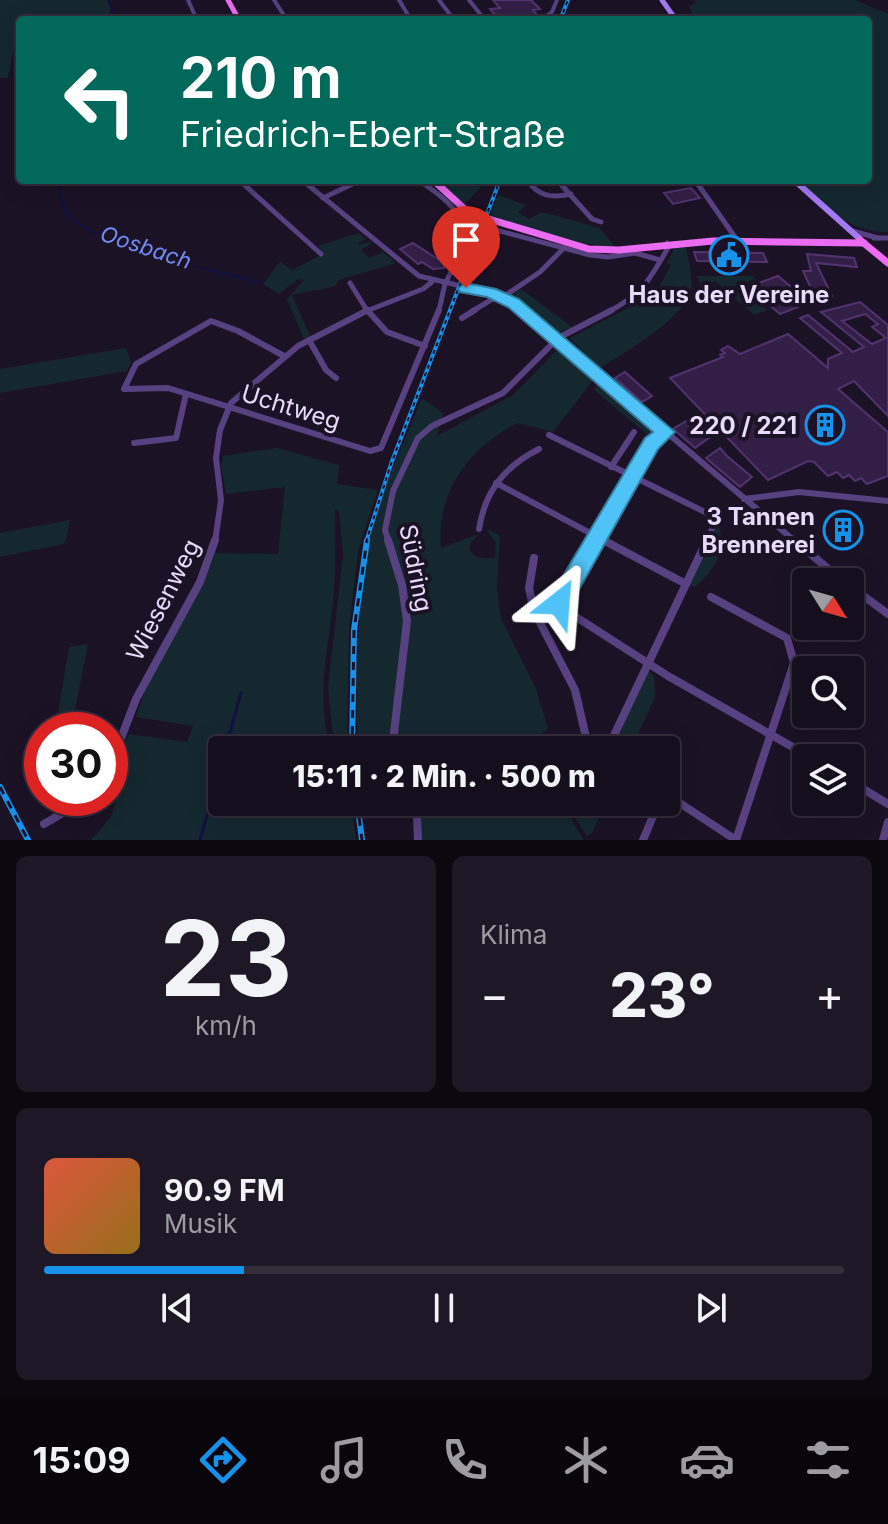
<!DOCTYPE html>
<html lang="de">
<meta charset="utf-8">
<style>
body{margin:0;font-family:Inter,sans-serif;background:#1e1725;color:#f1f3f6;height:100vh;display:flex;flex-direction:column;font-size:30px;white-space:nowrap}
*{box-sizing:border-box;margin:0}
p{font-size:26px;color:#9d9ca3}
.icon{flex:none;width:44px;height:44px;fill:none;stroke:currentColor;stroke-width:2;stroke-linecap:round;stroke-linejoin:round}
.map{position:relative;height:840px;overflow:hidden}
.side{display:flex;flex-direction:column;gap:16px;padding:16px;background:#0c080f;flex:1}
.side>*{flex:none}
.hud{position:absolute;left:16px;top:16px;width:856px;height:168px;border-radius:8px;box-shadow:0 4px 20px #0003,0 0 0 2px #342e3b;background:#00695c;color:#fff;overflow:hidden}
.needle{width:52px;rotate:127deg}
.fabs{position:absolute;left:792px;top:568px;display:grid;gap:16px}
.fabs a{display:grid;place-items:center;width:72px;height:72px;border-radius:8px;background:#150e1c;box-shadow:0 4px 20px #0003,0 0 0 2px #342e3b;font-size:40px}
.speed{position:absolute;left:24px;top:712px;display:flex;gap:16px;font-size:40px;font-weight:700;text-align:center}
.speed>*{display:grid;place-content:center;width:104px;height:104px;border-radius:50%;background:#150e1c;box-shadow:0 4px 20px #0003,0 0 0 2px #342e3b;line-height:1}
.speed .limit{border:12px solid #d22;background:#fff;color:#111}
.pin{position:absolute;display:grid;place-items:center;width:68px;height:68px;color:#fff;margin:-82px -34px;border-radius:50% 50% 50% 0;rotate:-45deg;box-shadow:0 0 8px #0007}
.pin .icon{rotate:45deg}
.me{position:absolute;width:88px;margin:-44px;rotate:28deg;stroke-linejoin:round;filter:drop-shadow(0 0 6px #0008)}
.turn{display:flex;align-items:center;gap:28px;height:168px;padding:0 32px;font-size:36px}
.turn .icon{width:104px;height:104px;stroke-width:2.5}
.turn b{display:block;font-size:56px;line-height:68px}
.big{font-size:60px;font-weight:800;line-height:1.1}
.side .tile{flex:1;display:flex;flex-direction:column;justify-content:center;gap:12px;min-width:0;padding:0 28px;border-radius:12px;background:#1e1725}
.side .dial{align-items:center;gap:0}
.dial b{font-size:104px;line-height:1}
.song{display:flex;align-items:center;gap:24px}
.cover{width:96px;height:96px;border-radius:12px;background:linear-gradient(135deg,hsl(10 70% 55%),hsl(40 70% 35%))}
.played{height:8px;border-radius:4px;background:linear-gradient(90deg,#1792eb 25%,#342e3b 25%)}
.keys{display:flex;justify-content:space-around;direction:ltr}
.heat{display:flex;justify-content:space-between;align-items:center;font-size:44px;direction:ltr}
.side .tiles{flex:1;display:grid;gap:16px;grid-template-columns:1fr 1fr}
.tile:last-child{grid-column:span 2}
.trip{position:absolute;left:208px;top:736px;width:472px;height:80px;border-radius:8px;background:#150e1c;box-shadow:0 4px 20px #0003,0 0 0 2px #342e3b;font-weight:800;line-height:80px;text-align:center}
.menu{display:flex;height:128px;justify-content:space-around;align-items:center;background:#08060b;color:#9d9ca3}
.menu .icon{width:56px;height:56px}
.menu .active{color:#1792eb}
.menu b{font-size:36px;color:#f1f3f6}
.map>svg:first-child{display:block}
</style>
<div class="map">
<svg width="888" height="840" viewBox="0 0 888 840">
<rect width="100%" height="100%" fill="#1c1226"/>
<g fill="#152830" fill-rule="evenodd">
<path d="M0 0H110V20H20L8 78H0Z"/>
<path d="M694 0H855L888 14V232C849 233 825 206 799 180H868V20H682L692 14 689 6 696 3Z"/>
<path d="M438 180H480V188L463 206Z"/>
<path d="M498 195 526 205 518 212 529 219 542 212 600 228 615 247 579 243 489 216Z"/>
<path d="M359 233 366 239 358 243 359 245 370 241 373 243 361 250 369 258 383 252 396 263 339 280 335 286C321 291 307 290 292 295L310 336 304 339 287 299 304 280 298 279 279 294 263 284 280 262 292 270 323 254 318 246Z"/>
<path d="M675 247H686C688 260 694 277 691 291 683 319 624 353 600 368L570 338 634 305 653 288 658 289 671 265 667 263Z"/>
<path d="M697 276H753L754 279 737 286 767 310 754 315 715 281 701 286Z"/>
<path d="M521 289 572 327 560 332 554 329 511 296Z"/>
<path d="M560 347 594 379 553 432 518 423C469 447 436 492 441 548L479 534 470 543C468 559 483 559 495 558L496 543 487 531 489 529 500 536 497 586 501 619 536 689 548 729 533 740 538 750H358C355 685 357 618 367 554 375 504 403 445 422 398L443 413 437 436 513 395Z"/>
<path d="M126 348 131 362 127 371 0 393V369Z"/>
<path d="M601 384 655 431 649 436 593 389Z"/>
<path d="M277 448 339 465 337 484 378 490 358 551 349 630 347 750H222V802H351L356 840H91L111 817 121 784 110 779 129 734 187 742 193 726 136 717 149 679 203 586 215 553 278 554 285 487 226 494 221 466 223 456ZM335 510 339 511 343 554 328 688 333 737 331 747C314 696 330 644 334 592 336 564 334 537 335 510Z"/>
<path d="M70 520 66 540 63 544 0 557V533Z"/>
<path d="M718 523C726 550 717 569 694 587L689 584Z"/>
<path d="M88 644 71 730H55L69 647Z"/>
<path d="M648 671 654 676 655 697 633 745 628 750H611Z"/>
<path d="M418 802H561L584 840H421V810Z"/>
<path d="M565 802H606L592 833 587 836Z"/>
</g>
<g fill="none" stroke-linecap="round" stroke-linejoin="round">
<g stroke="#0f1142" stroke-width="2">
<path d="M108 0 112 10 111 20"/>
<path d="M57 180C60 191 61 206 69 215 100 249 214 270 261 283"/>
</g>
<g stroke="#0f1142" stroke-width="3">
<path d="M225 750 241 693"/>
<path d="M200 840 222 761"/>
</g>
</g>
<g fill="#331f45" stroke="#53336f" stroke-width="2" fill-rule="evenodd">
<path d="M493 0H531L540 9 533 10 538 16 527 19 517 15H495L490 9 500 8Z"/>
<path d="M691 188 700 198 673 204 664 193Z"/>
<path d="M413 243 444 263V268L433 269 422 262 418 264 400 249Z"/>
<path d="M694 252 763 253 767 262 697 261Z"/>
<path d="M807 254 854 258 857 267 816 263 832 296 814 295 803 271H811Z"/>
<path d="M778 276 790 286 784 294 798 307 780 314 748 287Z"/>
<path d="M860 302 888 325V416L854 381 838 389 888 432V476L867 484 861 478 855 481 849 475 843 478 837 472 828 476 814 462 808 461 768 480 670 378 723 357 720 355 725 353 721 350 728 346 740 354 788 334 828 368V359L842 353 800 318 808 315 853 352 864 347 821 312ZM865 314 878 324 872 327 886 338 872 344 842 321Z"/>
<path d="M625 372 652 396 642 402 615 378Z"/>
<path d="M688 420 709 438 695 448 673 429Z"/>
<path d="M720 448 727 456 752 477 740 487 706 458Z"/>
</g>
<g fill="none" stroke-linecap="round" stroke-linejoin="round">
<g stroke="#584181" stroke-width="4">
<path d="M188 0 197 20"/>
<path d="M274 0 287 20"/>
<path d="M399 0 411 20"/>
<path d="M439 0 454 20"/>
<path d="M469 0 485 20"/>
</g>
<g stroke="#584181" stroke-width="5">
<path d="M239 180 321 254"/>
<path d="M302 180 419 276 491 293 513 303 524 312"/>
<path d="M418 180C469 213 473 230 446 282 442 291 442 303 438 312"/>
<path d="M527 180C539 197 552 198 571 194"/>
<path d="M557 180 592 219 601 222"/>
<path d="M695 180 737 240"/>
<path d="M560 183 582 180"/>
<path d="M323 198 361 180"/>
<path d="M350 283 368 312"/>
<path d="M466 288 492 229 590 255 608 257 635 253 660 260"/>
<path d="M503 297 540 272 564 248"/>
<path d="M364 312 423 289 432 282"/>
<path d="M471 312 499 295"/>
<path d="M608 312C643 294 650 279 669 246L667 243"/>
</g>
<g stroke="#584181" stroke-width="6">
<path d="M367 310 387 332 425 346"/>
<path d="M522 310 796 542"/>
<path d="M462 318 475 310"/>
<path d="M309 340 326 370 336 378"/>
<path d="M284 356 238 331 211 321 136 364 124 389 168 388 370 451 381 448 439 310"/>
<path d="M549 435 717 518 706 542"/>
<path d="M134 443 176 438 186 394"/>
<path d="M611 467 634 432"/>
<path d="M496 483 607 542"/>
<path d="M744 499 799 492 888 501"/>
<path d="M479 529C485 491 505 466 539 449"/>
<path d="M215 542 221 500 216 458 220 430 231 403 298 346 368 310"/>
<path d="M389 542 385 530 393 491 418 438 432 426 503 393 558 338 612 310"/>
<path d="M591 542 641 462 665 432"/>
</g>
<g stroke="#584181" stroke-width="8">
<path d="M388 540 402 585 407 621 392 750"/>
<path d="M592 540 559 606 668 676 812 758"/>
<path d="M603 540 686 584"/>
<path d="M794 540 844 582"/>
<path d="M534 558 529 588 534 611"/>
<path d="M850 586 888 614"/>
<path d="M711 597 787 638 794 663 736 840"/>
<path d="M559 606 534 611 575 690 589 750"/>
<path d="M607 750 707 540"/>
<path d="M110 767 136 699 200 582 215 540"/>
<path d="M850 781 888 804"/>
<path d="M666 794 736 840"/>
<path d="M411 802 417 816 418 840"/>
<path d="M44 824 88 798"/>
<path d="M643 840 659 802"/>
<path d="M883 840 888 822"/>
</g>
<path stroke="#584181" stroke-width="4" d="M541 20 552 12 557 0"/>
<g stroke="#584181" stroke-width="5">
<path d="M849 230 878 238"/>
<path d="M874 238H888"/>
</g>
<path stroke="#a479f4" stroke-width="5" d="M662 0 676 20"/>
<path stroke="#a479f4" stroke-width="6" d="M794 180 860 239"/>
<path stroke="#eb6bf2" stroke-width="5" d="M228 0 239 20"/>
<g stroke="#eb6bf2" stroke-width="7">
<path d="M433 180 469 213 589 249 619 250 713 241 864 243"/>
<path d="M860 240 888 263"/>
</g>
<defs>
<g id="rail-far1">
<path d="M560 20 568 0"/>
<path d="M366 542 391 464 500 180"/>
</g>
<g id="rail">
<path d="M352 750 354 630 367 540"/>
<path d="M0 787 28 840"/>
<path d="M357 802 362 840"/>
</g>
</defs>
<use href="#rail-far1" stroke="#1792eb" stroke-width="4"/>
<use href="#rail" stroke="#1792eb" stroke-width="6"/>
<use href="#rail-far1" stroke="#1c1226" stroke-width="2" stroke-dasharray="4" stroke-linecap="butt"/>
<use href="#rail" stroke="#1c1226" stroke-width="3" stroke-dasharray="8" stroke-linecap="butt"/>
</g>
<path fill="#4fc3f7" stroke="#337fa1" stroke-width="2" d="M466 283 496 289 519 299 675 432 658 449 567 611 559 614 551 611 548 603 551 596 645 438 653 432 508 307 487 297 460 292 458 288Z"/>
<defs>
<symbol id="civic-ring" viewBox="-11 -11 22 22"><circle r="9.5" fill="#1c1226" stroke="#1792eb" stroke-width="1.5"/><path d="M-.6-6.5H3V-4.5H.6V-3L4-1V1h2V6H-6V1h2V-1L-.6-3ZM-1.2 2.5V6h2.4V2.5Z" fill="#1792eb"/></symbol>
<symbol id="building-ring" viewBox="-11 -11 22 22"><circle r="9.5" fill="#1c1226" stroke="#1792eb" stroke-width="1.5"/><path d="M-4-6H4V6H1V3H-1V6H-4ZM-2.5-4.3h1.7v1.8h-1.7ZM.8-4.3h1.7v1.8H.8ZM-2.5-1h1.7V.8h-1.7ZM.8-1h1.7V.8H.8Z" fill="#1792eb"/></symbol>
</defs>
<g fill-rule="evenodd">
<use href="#civic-ring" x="707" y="233" width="44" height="44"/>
<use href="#building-ring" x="803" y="403" width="44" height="44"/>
<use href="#building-ring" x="821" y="508" width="44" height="44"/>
</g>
<g text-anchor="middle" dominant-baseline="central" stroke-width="8" stroke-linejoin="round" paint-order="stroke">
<g font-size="22" font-style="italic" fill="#718df3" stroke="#1c1226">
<text transform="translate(146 247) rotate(18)">Oosbach</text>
</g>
<g font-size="24" font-weight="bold" fill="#e9dafc" stroke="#1c1226" text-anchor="end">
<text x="729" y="294" text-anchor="middle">Haus der Vereine</text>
<text x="797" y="425">220 / 221</text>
<text x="815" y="516">3 Tannen<tspan x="815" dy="28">Brennerei</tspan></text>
</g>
<g font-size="24" fill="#e9dafc" stroke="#1c1226">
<text transform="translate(291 407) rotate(17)">Uchtweg</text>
<text transform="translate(416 568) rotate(79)">Südring</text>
<text transform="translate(163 600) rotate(-63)">Wiesenweg</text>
</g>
</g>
</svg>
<div class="fabs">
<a><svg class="needle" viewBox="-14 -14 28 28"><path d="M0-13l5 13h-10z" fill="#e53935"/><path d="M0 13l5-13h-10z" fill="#9d9ca3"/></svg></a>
<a><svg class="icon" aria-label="search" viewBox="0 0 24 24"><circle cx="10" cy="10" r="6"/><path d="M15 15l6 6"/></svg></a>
<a><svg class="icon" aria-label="layers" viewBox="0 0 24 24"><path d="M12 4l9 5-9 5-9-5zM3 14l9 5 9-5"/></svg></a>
</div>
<div class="speed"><div class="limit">30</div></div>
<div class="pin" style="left:466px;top:288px;background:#d93025"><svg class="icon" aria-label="arrive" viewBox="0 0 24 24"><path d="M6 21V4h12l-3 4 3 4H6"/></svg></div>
<svg class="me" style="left:559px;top:603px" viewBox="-20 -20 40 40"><path d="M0-17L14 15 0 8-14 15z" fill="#4fc3f7" stroke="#fff" stroke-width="4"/></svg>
<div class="trip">15:11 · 2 Min. · 500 m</div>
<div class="hud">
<div class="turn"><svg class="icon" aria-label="left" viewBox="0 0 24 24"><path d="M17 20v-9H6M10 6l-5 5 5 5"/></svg><div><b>210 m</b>Friedrich-Ebert-Straße</div></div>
</div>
</div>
<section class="side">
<div class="tiles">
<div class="tile dial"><b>23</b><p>km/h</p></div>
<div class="tile"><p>Klima</p>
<div class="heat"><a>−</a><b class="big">23°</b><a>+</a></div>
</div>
<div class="tile">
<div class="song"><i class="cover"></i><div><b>90.9 FM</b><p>Musik</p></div></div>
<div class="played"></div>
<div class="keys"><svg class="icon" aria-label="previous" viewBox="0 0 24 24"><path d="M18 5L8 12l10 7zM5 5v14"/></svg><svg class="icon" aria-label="pause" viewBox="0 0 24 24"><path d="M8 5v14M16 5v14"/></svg><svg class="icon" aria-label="next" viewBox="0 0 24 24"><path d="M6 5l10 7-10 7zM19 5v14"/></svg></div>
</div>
</div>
</section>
<nav class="menu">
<b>15:09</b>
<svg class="icon active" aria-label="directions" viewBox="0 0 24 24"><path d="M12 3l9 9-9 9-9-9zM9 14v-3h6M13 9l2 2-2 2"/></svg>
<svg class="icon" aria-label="music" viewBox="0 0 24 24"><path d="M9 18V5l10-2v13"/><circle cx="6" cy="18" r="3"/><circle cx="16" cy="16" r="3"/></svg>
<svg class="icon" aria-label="phone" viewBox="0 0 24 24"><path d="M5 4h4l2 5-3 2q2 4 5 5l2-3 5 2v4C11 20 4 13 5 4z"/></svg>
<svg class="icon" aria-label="climate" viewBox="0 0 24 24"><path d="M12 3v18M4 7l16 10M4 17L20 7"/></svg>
<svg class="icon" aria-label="car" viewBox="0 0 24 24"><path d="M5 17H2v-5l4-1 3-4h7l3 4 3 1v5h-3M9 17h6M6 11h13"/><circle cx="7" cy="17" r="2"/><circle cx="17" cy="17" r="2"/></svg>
<svg class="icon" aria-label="filters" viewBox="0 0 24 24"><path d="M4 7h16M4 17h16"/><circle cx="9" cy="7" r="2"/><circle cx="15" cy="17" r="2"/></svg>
</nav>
